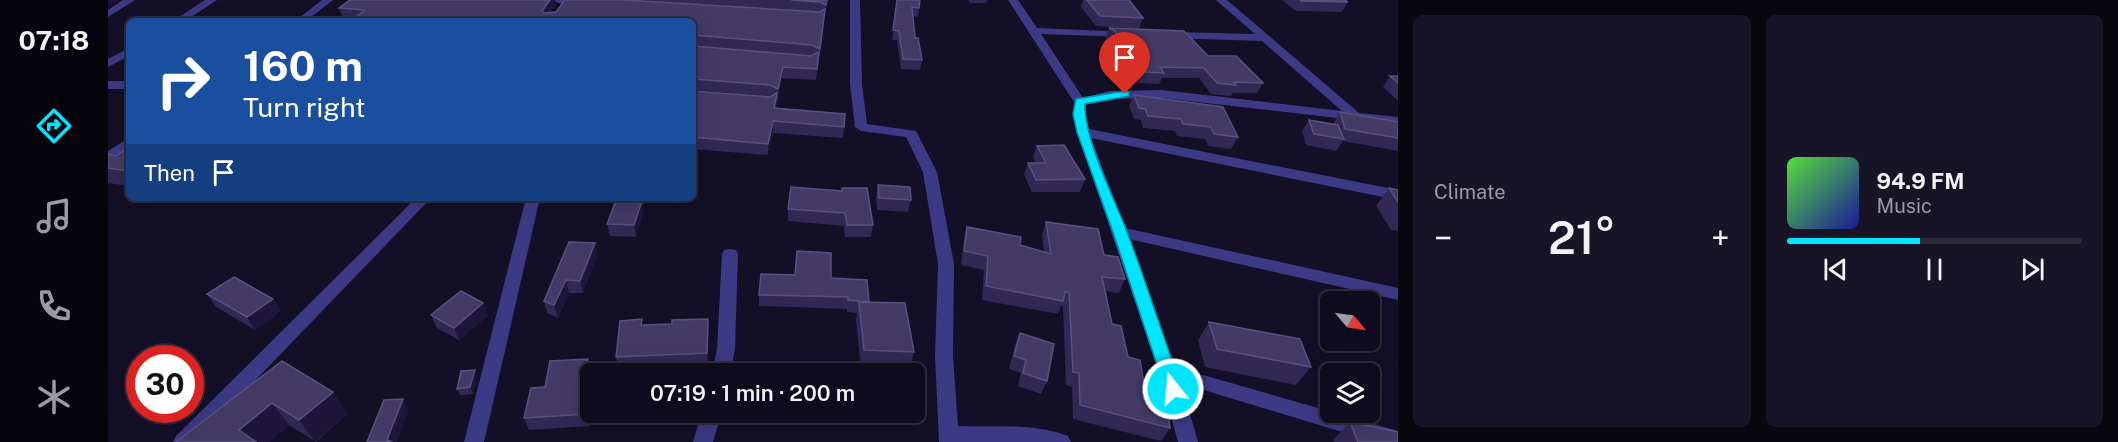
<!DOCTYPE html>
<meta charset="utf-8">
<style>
body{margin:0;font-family:"Public Sans",sans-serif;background:#171425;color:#f1f3f6;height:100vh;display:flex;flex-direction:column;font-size:22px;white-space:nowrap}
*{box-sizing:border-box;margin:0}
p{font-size:20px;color:#9b9ba3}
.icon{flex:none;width:33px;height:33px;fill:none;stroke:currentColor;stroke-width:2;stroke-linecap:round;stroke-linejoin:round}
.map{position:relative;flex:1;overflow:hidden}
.side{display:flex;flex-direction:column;gap:15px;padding:15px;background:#08060f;width:720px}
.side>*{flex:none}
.guide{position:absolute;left:18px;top:18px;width:570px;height:183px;border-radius:9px;box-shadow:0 6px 24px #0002,0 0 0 2px #2e2b3b;background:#1a4fa0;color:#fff;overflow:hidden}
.needle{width:39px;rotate:119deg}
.fabs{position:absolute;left:1212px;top:291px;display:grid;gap:12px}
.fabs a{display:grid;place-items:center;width:60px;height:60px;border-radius:9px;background:#0e0b1c;box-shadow:0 6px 24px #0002,0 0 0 2px #2e2b3b;font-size:30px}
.speed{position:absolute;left:18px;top:345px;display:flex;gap:12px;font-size:30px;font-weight:700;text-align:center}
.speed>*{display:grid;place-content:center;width:78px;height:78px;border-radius:50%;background:#0e0b1c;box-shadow:0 6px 24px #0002,0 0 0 2px #2e2b3b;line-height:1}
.speed .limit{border:9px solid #d22;background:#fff;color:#111}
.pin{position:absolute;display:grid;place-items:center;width:51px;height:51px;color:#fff;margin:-62px -26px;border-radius:50% 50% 50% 0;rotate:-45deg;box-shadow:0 0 6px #0007}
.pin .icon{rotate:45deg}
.me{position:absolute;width:66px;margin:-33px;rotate:343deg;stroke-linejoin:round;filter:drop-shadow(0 0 4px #0008)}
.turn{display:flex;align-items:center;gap:21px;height:126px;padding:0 18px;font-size:27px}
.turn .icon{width:78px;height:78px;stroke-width:2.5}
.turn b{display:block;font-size:42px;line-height:51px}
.then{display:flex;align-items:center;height:57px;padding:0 18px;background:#0003;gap:12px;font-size:22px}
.big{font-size:45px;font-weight:600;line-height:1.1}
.side .card{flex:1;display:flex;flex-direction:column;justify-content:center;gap:9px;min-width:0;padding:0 21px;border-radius:9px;background:#171425}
.song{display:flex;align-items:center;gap:18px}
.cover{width:72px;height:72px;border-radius:9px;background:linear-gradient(135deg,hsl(110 70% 55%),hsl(240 70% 35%))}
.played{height:6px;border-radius:3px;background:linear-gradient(90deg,#00e5ff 45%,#2e2b3b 45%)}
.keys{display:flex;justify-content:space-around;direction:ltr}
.heat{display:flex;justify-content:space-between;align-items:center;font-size:33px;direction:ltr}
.side .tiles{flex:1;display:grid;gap:15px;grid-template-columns:repeat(2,1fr)}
.trip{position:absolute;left:472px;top:363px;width:345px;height:60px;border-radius:9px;background:#0e0b1c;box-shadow:0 6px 24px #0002,0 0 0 2px #2e2b3b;font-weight:600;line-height:60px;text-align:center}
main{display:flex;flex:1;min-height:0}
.menu{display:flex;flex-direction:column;width:108px;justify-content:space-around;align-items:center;background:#06040b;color:#9b9ba3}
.menu .icon{width:42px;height:42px}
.menu .selected{color:#00e5ff}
.menu b{font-size:27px;color:#f1f3f6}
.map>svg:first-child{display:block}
</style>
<main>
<nav class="menu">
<b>07:18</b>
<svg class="icon selected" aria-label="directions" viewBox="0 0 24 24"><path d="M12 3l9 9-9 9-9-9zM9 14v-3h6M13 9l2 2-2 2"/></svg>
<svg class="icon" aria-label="music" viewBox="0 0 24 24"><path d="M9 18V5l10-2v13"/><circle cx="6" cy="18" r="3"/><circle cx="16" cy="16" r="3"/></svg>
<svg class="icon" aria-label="phone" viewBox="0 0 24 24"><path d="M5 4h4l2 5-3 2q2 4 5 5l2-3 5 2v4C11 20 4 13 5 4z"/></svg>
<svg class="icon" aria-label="climate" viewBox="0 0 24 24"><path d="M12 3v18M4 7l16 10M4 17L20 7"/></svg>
</nav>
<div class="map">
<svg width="1290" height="442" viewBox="0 0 1290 442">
<rect width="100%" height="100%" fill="#130f26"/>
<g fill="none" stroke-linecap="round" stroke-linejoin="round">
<g fill="#3d3a85" fill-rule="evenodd">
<path d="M15 0H27L0 17V10Z"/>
<path d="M97 0H109L77 21H65Z"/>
<path d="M214 0H225L198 21H187Z"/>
<path d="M443 0H480L482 2C474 7 451 5 443 0Z"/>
<path d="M742 0H752L754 84 759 124 808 131 829 172 846 264 845 356 850 426C885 427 927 423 960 436L963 442H831L827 356 830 264 815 172 798 137 753 131 747 127 742 84Z"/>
<path d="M900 0H910L929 28 1022 32V36L1018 37 933 34 975 98 1001 91 1054 90 1234 111 1154 41 1063 38 1058 35 1063 32 1147 34 1108 0H1119L1251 113 1290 117V125L1054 98 1001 99 978 104 977 114 981 129 1290 190V200L983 138 1017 228 1290 288V300L1021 239 1067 367 1290 431V442H1267L1073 383 1090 442H1070L1051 372 969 132 965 114 966 102Z"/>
<path d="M21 48V56L0 67V59Z"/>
<rect x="0" y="81" width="21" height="8"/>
<path d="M21 138V148L0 161V151Z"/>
<path d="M308 198H323L88 442H65L68 436Z"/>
<path d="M418 198H432L376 442H356Z"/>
<path d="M622 249 628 250 630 254 627 349 622 374H604L609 349 614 254 616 250Z"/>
<path d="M594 412H614L605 442H585Z"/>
</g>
</g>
<g fill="#312854">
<path d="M242 0H447L448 4 442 13 711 12 528 0H719L708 80 674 78 670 100H669L668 108 736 127 735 138 665 133 660 155 585 149V91L663 96 585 90V21L235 18 231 8Z"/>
<path d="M789 0H812L810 17 805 16 807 38 814 60 812 70 793 69 789 40H784Z"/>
<path d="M861 0H879L878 3H862Z"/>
<path d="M975 0H1021L1035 18 1031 29 988 26 973 7Z"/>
<path d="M1174 0H1236L1240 2 1234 12 1188 11Z"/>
<path d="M1001 28 1100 56 1155 83 1149 93H1124L1123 96 1103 94 1091 78H1054L1051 84 1029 83 1003 41 997 38Z"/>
<path d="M1282 76H1290V101L1275 87Z"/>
<path d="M1026 95 1130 137 1123 149 1100 146 1097 139 1069 136 1067 131 1035 128 1033 120 1026 119 1021 106Z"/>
<path d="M1232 112 1290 122V151L1235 141 1228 151 1198 145 1194 131 1201 120 1225 124Z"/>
<path d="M929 146 977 179 972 192H924L916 175 920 163H928L925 157Z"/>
<path d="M21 147V186L0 183V154L8 156Z"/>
<path d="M770 185 803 200 800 212 769 210 768 197Z"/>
<path d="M734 188 765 225 763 237H737L736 226 680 221V209L734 191Z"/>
<path d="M1281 188 1290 190V231L1283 230 1268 206Z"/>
<path d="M536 210 528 237 502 236 499 224Z"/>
<path d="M938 222 996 255 1017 279 1011 293 997 291 1004 324 1037 390 1062 428 1053 441 965 419 964 387 958 385 955 306H953L950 314 874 300 876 270 853 265 856 240 859 227 936 252 934 235Z"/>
<path d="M487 243 489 256 475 293H461L450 318 439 313 436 301Z"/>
<path d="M723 278 761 302 806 352 802 370 753 368 748 320 749 313 739 312V309L651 306V295Z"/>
<path d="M99 294 165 299 173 311 147 330 108 307Z"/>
<path d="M375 303 380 315 351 340 329 328 323 315Z"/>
<path d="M534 319V325L564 324 600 319V366L511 369 508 357Z"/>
<path d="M1101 322 1203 367 1188 385 1097 367 1090 340Z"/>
<path d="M912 333 939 381 933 394 910 386 913 373 901 369 907 345Z"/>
<path d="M174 361 225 392 239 414 208 442 181 425 161 442H68Z"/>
<path d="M483 372 482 385 484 412 482 426 421 430 416 418 437 387Z"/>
<path d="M369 376 365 394 352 395 349 389Z"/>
<path d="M1242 422 1290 442H1226L1225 440Z"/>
</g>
<g fill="#1d163a">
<path d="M0 0H12L0 6Z"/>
<path d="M442 0H447L448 4 436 21 434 11Z"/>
<path d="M675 67 674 78 670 100V89Z"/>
<path d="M665 121V133L660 155V144Z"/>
<path d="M535 198 536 210 528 237 526 225Z"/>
<path d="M487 243 489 256 475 293 472 281Z"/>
<path d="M458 280 461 293 450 318 446 305Z"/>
<path d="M165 299 173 311 147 330 139 317Z"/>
<path d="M375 303 380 315 351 340 346 328Z"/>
<path d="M600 319 601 331 600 366 599 353Z"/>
<path d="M480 359 483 372 480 397 476 385Z"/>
<path d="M367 370 369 376 365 394 362 387Z"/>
<path d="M483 385 484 412 482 426 479 414Z"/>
<path d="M225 392 239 414 207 442 191 420Z"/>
<path d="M295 399 301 410 289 442H281L279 440Z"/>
<path d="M164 403 181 425 161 442H141L131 430Z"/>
</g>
<g fill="#433a66" stroke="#5a527e" stroke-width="1.5">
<path d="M242 0H442L434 11 436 13 448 12 457 0H517L712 12 717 9 712 49 704 45 585 35V21H243L257 10 231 8Z"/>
<path d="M683 0H719L718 5 712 2Z"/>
<path d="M789 0H812L811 8 804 7 807 38H810L814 60 795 59 791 31 785 30Z"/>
<path d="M979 0H1021L1035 18 992 16Z"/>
<path d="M1192 0H1236L1240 2 1193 1Z"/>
<path d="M1001 28 1076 31 1100 56H1128L1155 83 1126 82 1128 85 1109 83 1096 68 1052 67 1056 73 1033 72 1007 31Z"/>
<path d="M585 46 703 56 711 52 709 69 675 67 670 89 662 85 585 79Z"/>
<path d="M1282 76H1290V83Z"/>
<path d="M585 91 662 97 669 93 666 108 737 114 736 127 665 121 660 144 585 137Z"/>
<path d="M1026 95 1115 107 1130 137 1106 134 1103 127 1075 124 1073 119 1040 116 1037 109 1031 108Z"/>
<path d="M1232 112 1290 122V138L1237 129Z"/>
<path d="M1201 120 1230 125 1236 139 1206 134Z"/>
<path d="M956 145 977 179 928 180 920 163H938L929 146Z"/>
<path d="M21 147V171L0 168V154L8 156Z"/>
<path d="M770 185 802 187 803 200 771 198Z"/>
<path d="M683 187 734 191V188H759L765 225H739L737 213 680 209Z"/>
<path d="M1281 188 1290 190V202Z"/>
<path d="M509 198H535L526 225 499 224Z"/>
<path d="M938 222 990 229 996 255 1010 257 1017 279 994 277 1004 324 1013 326 1020 357 1032 360 1037 390 1058 396 1062 428 972 405 971 373 965 372 961 292H957L955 301 878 286 880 256 856 251 859 227 913 237 912 245 943 254Z"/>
<path d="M461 242 487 243 472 281 458 280 446 305 436 301Z"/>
<path d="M689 251 723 253V278L759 280 761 302 740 300V297L651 295 653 274 687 275Z"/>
<path d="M126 277 165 299 139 317 99 294Z"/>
<path d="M353 291 375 303 346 328 323 315Z"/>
<path d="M751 302 797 303 806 352 756 350Z"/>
<path d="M534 319 533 325 564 324V320L600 319 599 353 508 357 512 321Z"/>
<path d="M1101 322 1192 339 1203 367 1109 349Z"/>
<path d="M912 333 946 344 939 381 915 373 918 360 906 356Z"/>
<path d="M480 359 476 385H483L479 414 416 418 423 388 437 387 442 361Z"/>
<path d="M174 361 225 392 191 420 164 403 131 430 148 442H68Z"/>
<path d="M367 370 362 387 349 389 353 371Z"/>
<path d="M295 399 279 440 284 442H259L276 400Z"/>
<path d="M1242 422 1290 432V442H1250Z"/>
</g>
<path fill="#00e5ff" stroke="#0095a6" stroke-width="1.5" d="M1017 91 1021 92V96L977 104C976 139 1005 196 1018 229 1038 282 1055 336 1074 389L1071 395 1065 397 1059 395 1057 389 1005 232 969 132 965 114 968 99Z"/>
</svg>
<div class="fabs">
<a><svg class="needle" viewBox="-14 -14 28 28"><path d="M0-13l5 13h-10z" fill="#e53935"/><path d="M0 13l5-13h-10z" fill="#9b9ba3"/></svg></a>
<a><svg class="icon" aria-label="layers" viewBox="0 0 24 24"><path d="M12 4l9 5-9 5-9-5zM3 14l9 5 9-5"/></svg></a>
</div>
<div class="speed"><div class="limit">30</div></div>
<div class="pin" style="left:1017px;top:94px;background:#d93025"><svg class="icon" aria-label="arrive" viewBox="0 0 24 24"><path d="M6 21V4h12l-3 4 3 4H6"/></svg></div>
<svg class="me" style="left:1065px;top:389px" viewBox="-20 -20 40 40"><circle r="17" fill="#00e5ff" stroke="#fff" stroke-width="3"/><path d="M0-11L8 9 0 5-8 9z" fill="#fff"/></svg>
<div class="trip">07:19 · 1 min · 200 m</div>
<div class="guide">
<div class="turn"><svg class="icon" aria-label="right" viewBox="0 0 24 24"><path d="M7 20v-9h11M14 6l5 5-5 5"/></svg><div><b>160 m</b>Turn right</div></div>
<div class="then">Then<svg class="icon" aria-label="arrive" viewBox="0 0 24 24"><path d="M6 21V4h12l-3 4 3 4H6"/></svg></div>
</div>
</div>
<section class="side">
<div class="tiles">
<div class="card"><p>Climate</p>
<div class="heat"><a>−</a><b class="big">21°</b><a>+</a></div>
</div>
<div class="card">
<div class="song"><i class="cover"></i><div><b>94.9 FM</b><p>Music</p></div></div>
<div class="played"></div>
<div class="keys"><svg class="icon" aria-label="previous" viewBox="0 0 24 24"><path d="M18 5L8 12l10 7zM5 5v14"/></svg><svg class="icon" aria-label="pause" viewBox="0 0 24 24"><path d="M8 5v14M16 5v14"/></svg><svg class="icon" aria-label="next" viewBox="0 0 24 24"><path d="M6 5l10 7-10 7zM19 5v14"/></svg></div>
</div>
</div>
</section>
</main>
